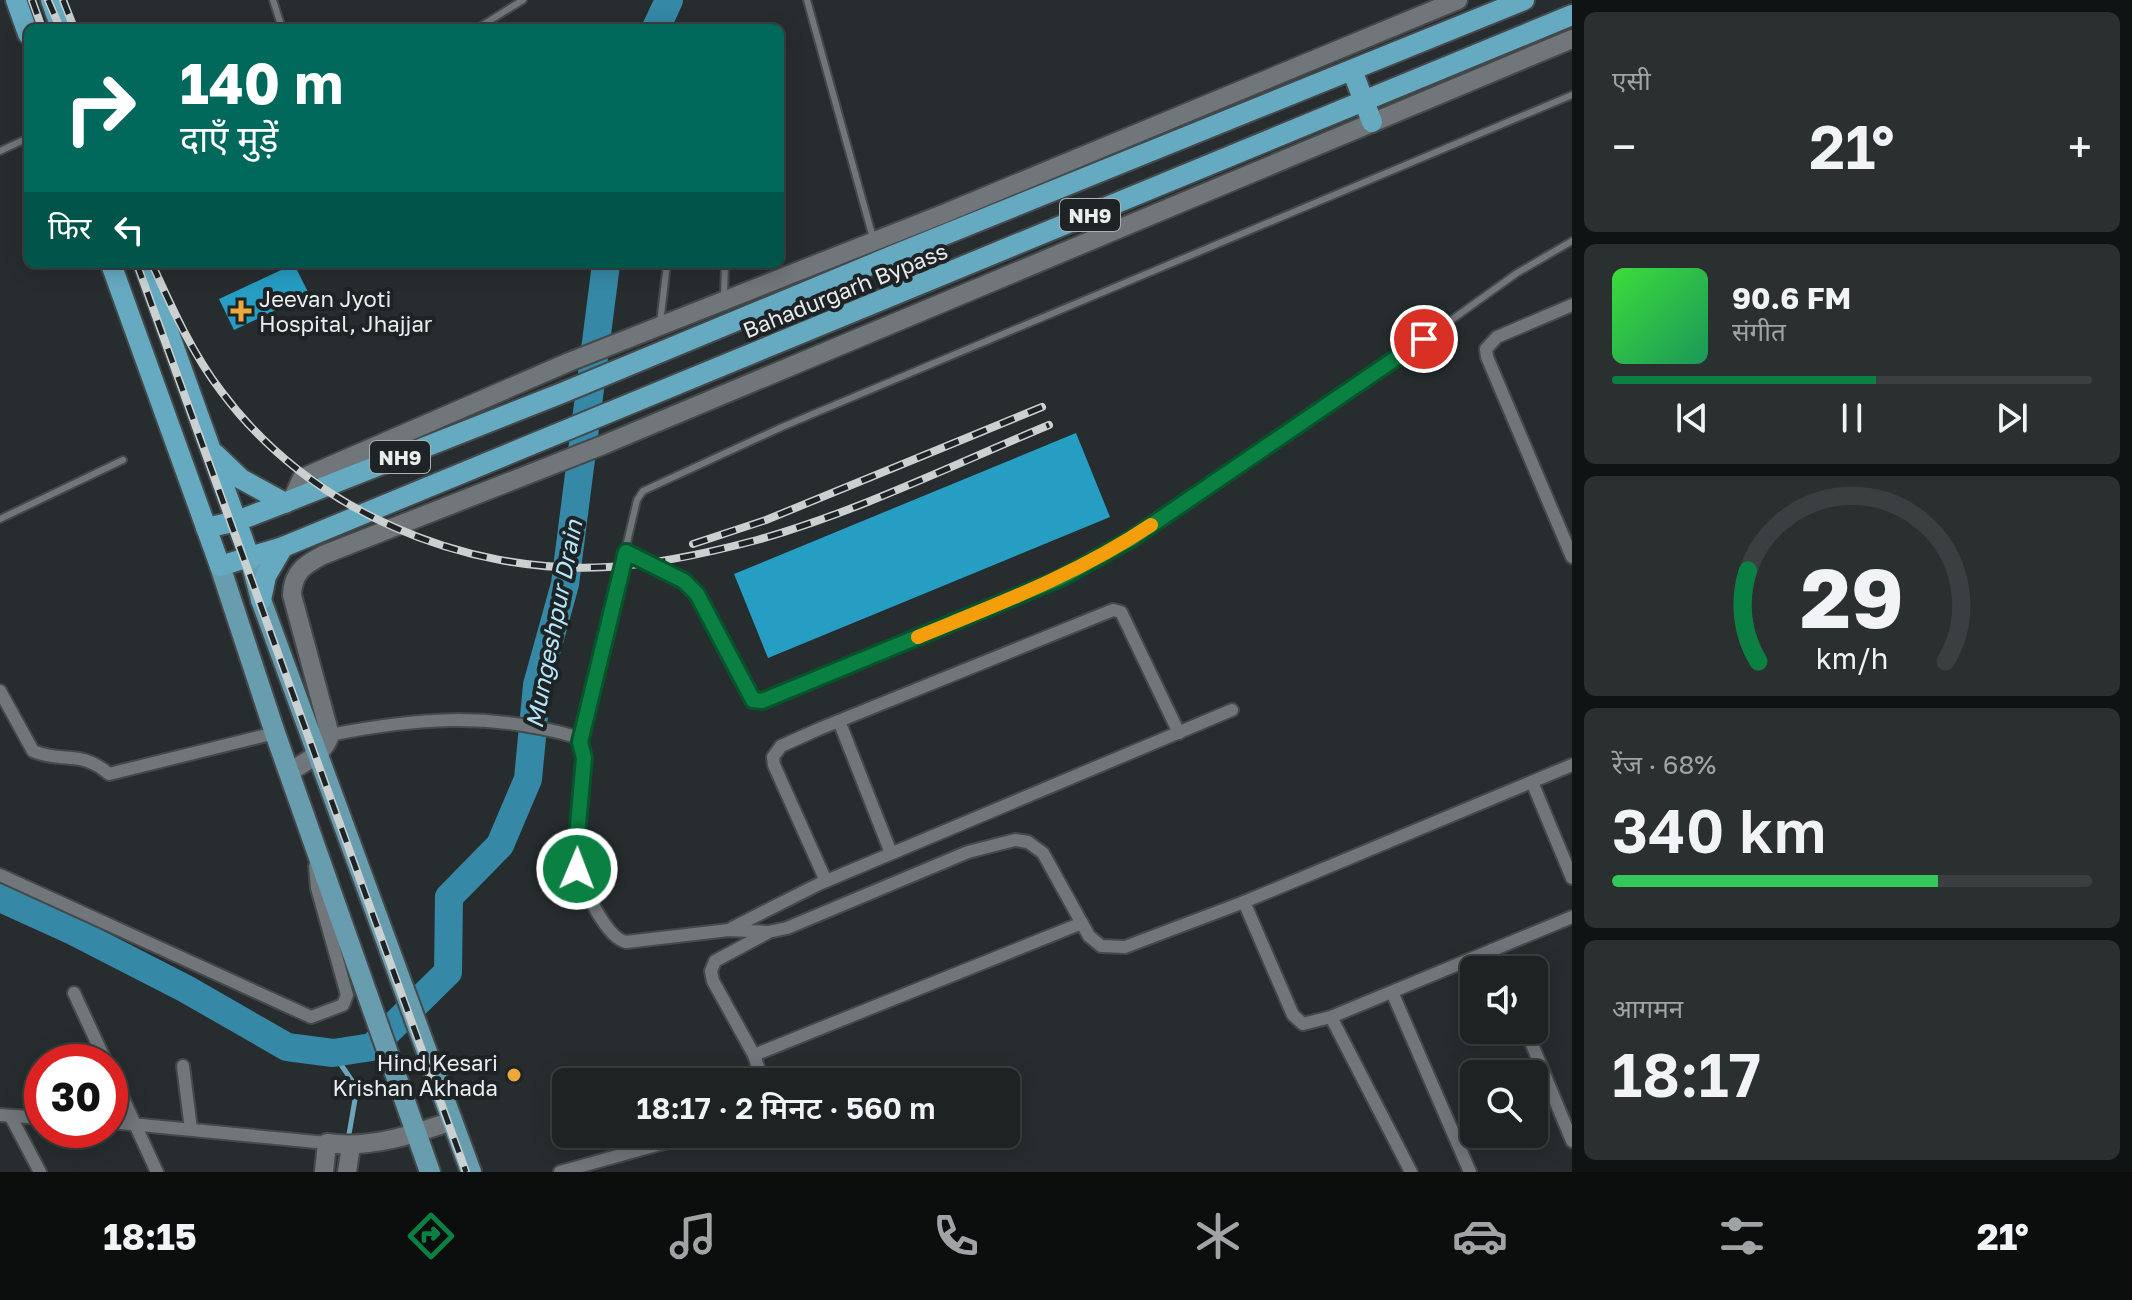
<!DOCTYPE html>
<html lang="hi">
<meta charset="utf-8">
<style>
body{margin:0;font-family:"Golos Text","Noto Sans Devanagari",sans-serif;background:#2a2f30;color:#f1f3f6;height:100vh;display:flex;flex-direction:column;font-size:30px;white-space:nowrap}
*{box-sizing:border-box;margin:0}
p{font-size:26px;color:#a0a4a6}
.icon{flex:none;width:44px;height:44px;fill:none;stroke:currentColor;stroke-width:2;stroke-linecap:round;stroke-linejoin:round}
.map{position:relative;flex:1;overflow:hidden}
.sheet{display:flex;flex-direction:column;gap:12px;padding:12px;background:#101313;width:560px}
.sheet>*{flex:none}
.hud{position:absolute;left:24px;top:24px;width:760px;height:244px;border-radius:12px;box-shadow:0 4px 20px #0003,0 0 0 2px #3b3f41;background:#00695c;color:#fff;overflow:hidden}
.fabs{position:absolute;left:1460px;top:956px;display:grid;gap:16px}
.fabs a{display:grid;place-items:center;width:88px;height:88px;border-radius:12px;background:#1d2223;box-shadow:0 4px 20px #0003,0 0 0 2px #3b3f41;font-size:40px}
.speed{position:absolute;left:24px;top:1044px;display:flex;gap:16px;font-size:40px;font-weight:700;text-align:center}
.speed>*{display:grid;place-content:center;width:104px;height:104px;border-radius:50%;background:#1d2223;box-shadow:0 4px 20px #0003,0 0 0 2px #3b3f41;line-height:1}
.speed .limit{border:12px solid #d22;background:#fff;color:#111}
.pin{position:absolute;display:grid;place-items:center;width:68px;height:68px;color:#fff;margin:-34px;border:4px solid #fff;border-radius:50%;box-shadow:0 2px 8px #0007}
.me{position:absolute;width:88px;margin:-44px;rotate:1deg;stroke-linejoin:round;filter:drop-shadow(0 0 6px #0008)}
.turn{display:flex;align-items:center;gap:28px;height:168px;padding:0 24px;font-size:36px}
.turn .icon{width:104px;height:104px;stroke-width:2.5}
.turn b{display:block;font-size:56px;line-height:68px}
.then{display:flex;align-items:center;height:76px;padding:0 24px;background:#0003;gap:16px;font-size:30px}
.big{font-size:60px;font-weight:600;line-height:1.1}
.sheet .card{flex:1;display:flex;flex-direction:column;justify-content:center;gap:12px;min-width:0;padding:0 28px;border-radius:12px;background:#2a2f30}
.sheet .dial{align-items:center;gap:0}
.dial svg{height:208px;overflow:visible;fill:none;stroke:#3b3f41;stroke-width:7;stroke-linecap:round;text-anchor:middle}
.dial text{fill:#f1f3f6;stroke:none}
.song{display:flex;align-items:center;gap:24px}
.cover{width:96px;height:96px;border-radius:12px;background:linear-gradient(135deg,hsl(120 70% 55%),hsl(150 70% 35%))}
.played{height:8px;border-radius:4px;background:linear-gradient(90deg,#0b8043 55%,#3b3f41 55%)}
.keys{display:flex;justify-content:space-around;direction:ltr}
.heat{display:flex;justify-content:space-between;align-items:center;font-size:44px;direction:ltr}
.charge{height:12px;border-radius:6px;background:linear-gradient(90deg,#34c759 68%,#3b3f41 0)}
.trip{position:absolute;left:552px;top:1068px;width:468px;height:80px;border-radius:12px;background:#1d2223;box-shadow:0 4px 20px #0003,0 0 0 2px #3b3f41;font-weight:600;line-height:80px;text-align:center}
.menu{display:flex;height:128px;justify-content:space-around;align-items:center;background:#0c0e0e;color:#a0a4a6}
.menu .icon{width:56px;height:56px}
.menu .on{color:#0b8043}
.menu b{font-size:36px;color:#f1f3f6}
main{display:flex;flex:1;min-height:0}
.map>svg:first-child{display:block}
</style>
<main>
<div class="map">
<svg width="1572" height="1172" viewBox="0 0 1572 1172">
<rect width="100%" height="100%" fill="#272d2f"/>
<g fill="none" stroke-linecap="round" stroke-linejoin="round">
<path stroke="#6ba7bc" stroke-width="5" d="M333 1053 357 1088 348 1140"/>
<g stroke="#3589a6" stroke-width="28">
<path d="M656 28 669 0"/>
<path d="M0 898 73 931 186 989 287 1047 333 1053 372 1047 448 972 449 897 500 845 528 779 537 685 565 584 606 264"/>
</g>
</g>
<g fill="#269dc2">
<path d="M294 264 309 294 234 330 219 299Z"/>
<path d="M1076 433 1110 517 768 658 734 574Z"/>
</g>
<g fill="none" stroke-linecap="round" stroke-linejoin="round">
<defs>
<g id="service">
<path d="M273 0 282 28"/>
<path d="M807 0 873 238"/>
<path d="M478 28 523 0"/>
<path d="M0 151 28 138"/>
<path d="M724 296 725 264"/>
<path d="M660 323 667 264"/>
<path d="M0 519 123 460"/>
<path d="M626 552 690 586 697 594 753 700 769 699 1061 578 1131 539 1401 356 1517 273 1572 241"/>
<path d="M580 742 637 500 643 491 782 427 1572 95"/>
</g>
<g id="minor">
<path d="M1572 305 1497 337 1486 349 1487 357 1572 557"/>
<path d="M0 691 33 751C64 764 80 749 109 774L275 733"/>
<path d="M839 721 891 853"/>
<path d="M330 735C415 718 488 712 573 736L580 742 584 758 575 859 577 869C584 888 606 938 626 942L729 930 768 932 787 928 968 852 1015 840 1028 842 1043 853 1089 936 1101 946 1125 947 1244 902 1572 765"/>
<path d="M1532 782 1572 878"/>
<path d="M0 875 311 1017 343 1005 347 995 317 888 315 866"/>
<path d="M826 881 774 765 773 757 781 746 819 729 1113 610 1121 612 1179 733"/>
<path d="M1244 902 1293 1015 1303 1024 1331 1017 1572 917"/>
<path d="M732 928 819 884 1232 710"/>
<path d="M1492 950 1501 970"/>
<path d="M1392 992 1470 1172"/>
<path d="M74 993 106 1062"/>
<path d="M1331 1017 1411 1172"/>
<path d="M1526 1030 1572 1141"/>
<path d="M754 1055 1082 923"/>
<path d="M183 1066 191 1129"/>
<path d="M110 1070 157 1172"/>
<path d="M763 1082 754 1055 713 981 711 971 715 961 767 933"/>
<path d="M0 1115 42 1118"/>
<path d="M11 1117 40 1172"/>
<path d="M110 1122 327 1143"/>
<path d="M560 1172 696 1134"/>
</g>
<g id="secondary">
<path d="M292 500 302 478 569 362 943 214 1458 0"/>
<path d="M291 771C306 761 325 753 330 735L292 595C293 572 304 565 323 555L603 445 1572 39"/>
<path d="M324 1172 327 1143C370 1149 411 1135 452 1121"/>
<path d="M347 1172 351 1146"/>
</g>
<g id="primary">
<path d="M250 559 261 600 471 1172"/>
<path d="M220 566 275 733 430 1172"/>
</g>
<g id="trunk">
<path d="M16 0 28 34"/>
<path d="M51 0 61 28"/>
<path d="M1352 70 1372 122"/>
<path d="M111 264 220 566 283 547 1572 15"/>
<path d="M144 264 250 559"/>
<path d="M215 454 241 479 285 503"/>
<path d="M206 528 237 521 271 508 562 393 892 256 1524 0"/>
<path d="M261 600 266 576 283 547"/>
</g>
</defs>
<use href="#service" stroke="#44494b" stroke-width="10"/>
<use href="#minor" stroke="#44494b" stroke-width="16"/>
<use href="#secondary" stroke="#44494b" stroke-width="22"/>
<use href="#primary" stroke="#44494b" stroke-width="24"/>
<use href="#trunk" stroke="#44494b" stroke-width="24"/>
<use href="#service" stroke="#707679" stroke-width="6"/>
<use href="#minor" stroke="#707679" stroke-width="12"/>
<use href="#secondary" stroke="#707679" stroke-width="18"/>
<use href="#primary" stroke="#689db0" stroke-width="20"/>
<use href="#trunk" stroke="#66aac2" stroke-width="20"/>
<defs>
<g id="rail">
<path d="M32 0 42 28"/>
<path d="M48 0 60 28"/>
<path d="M63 0 74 28"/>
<path d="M137 264 466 1172"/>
<path d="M152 264C172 308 192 353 221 391 309 510 462 575 608 567 658 564 708 553 757 540 857 512 953 465 1049 425"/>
<path d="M693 544 766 520 1042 407"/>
</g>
</defs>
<use href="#rail" stroke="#cbd0d1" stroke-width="8"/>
<use href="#rail" stroke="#1e2325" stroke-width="5" stroke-dasharray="15" stroke-linecap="butt"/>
</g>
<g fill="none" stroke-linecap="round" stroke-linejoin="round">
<defs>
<path id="route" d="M577 869 575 859 584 758 580 742 626 552 684 581 697 594 753 700 762 701 1061 578 1131 539 1424 339"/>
</defs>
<use href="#route" stroke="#07532c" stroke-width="20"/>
<use href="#route" stroke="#0b8043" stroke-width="14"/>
<path stroke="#f59e0b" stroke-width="14" d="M918 637C998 604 1078 574 1151 525"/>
</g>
<g fill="#eda83b" stroke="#1e2325" stroke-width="3">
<path d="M237 299h8v8h8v8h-8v8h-8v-8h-8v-8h8z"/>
<circle cx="514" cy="1075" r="8"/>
</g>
<g text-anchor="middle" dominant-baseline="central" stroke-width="8" stroke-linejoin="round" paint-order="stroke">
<g fill="#1e2325" stroke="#acb0b2" stroke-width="2">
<rect x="1060" y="199" width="60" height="32" rx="6"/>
<rect x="370" y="441" width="60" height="32" rx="6"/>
</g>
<g font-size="20" font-weight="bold" fill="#e9edee">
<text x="1090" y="215">NH9</text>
<text x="400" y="457">NH9</text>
</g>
<g font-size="22" fill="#e9edee" stroke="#1e2325">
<text transform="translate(845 290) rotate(-22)">Bahadurgarh Bypass</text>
</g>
<g font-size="22" fill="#e9edee" stroke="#1e2325" text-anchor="start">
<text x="259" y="298">Jeevan Jyoti<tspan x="259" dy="25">Hospital, Jhajjar</tspan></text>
<text x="498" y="1062" text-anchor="end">Hind Kesari<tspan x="498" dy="25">Krishan Akhada</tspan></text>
</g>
<g font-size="24" font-style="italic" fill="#b6e7fa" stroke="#1e2325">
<text transform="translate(553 624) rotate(-79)">Mungeshpur Drain</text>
</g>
</g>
</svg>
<div class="fabs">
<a><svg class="icon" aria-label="sound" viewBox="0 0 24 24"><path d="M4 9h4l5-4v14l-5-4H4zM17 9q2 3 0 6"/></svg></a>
<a><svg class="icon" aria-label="search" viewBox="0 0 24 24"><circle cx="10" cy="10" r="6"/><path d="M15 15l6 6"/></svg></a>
</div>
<div class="speed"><div class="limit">30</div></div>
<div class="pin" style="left:1424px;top:339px;background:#d93025"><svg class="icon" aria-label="arrive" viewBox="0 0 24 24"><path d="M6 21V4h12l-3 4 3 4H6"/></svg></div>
<svg class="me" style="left:577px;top:869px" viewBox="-20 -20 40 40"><circle r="17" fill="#0b8043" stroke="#fff" stroke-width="3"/><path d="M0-11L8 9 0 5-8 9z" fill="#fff"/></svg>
<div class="trip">18:17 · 2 मिनट · 560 m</div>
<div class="hud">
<div class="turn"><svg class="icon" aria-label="right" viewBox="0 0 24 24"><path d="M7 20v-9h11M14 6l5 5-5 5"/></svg><div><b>140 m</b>दाएँ मुड़ें</div></div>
<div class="then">फिर<svg class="icon" aria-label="left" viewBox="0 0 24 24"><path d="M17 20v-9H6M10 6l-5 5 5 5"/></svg></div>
</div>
</div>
<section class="sheet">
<div class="card"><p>एसी</p>
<div class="heat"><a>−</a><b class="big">21°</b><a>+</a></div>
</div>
<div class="card">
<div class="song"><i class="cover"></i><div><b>90.6 FM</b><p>संगीत</p></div></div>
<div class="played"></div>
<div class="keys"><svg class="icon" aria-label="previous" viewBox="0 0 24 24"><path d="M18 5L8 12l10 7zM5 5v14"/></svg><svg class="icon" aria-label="pause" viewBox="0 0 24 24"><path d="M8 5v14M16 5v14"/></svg><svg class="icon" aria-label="next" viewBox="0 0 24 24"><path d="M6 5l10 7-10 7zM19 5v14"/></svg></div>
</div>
<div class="card dial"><svg viewBox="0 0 100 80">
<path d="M14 69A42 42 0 1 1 86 69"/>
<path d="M14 69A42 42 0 0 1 10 34" stroke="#0b8043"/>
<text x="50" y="56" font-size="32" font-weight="700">29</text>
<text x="50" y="72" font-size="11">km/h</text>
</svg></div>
<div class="card"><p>रेंज · 68%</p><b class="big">340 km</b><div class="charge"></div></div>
<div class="card"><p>आगमन</p><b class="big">18:17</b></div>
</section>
</main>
<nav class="menu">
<b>18:15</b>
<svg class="icon on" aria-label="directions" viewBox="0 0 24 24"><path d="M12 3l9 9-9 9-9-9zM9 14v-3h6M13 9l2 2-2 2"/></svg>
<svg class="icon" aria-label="music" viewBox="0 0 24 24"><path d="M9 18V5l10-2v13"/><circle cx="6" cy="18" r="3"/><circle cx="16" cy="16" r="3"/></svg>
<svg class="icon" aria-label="phone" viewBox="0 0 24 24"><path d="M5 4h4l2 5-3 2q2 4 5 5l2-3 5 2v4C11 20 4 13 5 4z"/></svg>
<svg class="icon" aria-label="climate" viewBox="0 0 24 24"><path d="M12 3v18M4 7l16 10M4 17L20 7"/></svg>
<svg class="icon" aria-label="car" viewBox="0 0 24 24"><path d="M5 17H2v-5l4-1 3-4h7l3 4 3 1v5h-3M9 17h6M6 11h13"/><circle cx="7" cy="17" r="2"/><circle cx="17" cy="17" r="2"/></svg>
<svg class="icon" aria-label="filters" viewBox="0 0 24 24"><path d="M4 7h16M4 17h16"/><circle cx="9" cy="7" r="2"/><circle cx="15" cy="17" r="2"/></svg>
<b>21°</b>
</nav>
